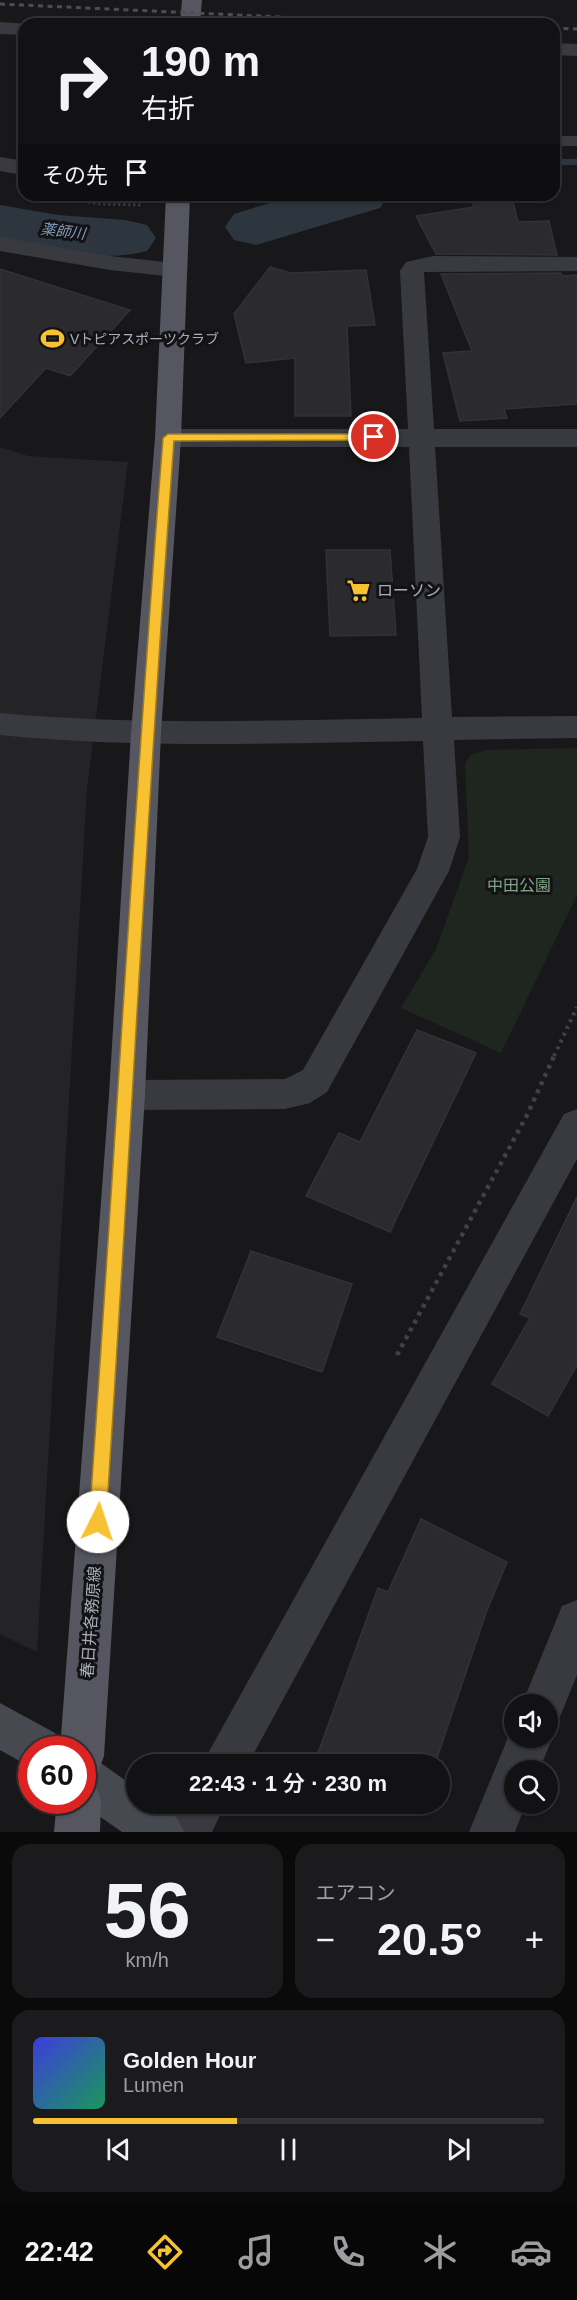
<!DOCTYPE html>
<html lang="ja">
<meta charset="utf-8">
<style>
body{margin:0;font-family:Arial,"Noto Sans JP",sans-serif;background:#1b1b1d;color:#f1f3f6;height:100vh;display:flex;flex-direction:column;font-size:22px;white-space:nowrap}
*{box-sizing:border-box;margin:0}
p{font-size:20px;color:#9c9ea0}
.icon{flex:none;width:33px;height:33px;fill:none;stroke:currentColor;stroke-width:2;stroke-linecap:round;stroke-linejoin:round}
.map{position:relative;height:1832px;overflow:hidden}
.panel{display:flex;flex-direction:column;gap:12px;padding:12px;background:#0a0a0b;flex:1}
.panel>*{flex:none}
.top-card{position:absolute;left:18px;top:18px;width:542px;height:183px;border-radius:18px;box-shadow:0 2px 4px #0004,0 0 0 2px #313234;background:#121214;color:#f1f3f6;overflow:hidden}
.fabs{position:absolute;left:504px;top:1694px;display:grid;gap:12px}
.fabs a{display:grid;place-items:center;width:54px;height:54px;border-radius:50%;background:#121214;box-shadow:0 2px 4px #0004,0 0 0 2px #313234;font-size:30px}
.speed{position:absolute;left:18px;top:1736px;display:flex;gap:12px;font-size:30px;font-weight:700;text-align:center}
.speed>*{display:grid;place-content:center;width:78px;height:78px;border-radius:50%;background:#121214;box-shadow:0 2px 4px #0004,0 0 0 2px #313234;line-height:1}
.speed .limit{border:9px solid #d22;background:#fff;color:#111}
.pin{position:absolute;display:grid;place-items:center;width:51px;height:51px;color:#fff;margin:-26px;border:3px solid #fff;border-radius:50%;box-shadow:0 2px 6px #0007}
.me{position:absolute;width:66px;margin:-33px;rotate:4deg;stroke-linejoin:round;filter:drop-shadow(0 0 4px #0008)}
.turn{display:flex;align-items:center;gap:21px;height:126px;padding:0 24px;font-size:27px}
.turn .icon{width:78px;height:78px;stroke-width:2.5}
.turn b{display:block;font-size:42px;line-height:51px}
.then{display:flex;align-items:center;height:57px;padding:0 24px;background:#0003;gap:12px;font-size:22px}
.big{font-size:45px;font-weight:600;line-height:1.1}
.panel .tile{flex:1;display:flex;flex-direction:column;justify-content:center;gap:9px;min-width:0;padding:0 21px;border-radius:18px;background:#1b1b1d}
.panel .dial{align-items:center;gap:0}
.dial b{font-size:78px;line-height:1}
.song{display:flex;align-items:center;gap:18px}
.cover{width:72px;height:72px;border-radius:9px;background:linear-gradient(135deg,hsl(240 70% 55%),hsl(150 70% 35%))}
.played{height:6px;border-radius:3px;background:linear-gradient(90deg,#f8c132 40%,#313234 40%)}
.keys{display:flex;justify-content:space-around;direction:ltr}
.heat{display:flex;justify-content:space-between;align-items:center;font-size:33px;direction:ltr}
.panel .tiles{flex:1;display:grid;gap:12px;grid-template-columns:1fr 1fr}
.tile:last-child{grid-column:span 2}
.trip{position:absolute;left:126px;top:1754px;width:324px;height:60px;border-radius:30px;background:#121214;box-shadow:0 2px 4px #0004,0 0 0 2px #313234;font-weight:600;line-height:60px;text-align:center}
.menu{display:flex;height:96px;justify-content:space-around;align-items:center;background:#070708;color:#9c9ea0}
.menu .icon{width:42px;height:42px}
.menu .active{color:#f8c132}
.menu b{font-size:27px;color:#f1f3f6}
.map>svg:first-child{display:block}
</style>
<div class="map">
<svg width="577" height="1832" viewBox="0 0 577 1832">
<rect width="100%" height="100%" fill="#18181a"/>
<path fill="#242427" d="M0 447 28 456 128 462 87 789 37 1652 0 1634Z"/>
<path fill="#1e261f" d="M577 748V895L501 1053 401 1008 436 949 469 857 465 763 471 755 487 750Z"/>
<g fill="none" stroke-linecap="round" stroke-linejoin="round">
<rect fill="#2d363f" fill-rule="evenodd" x="554" y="159" width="23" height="6"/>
<g fill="#2d363f" fill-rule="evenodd">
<path d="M296 195H389L380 208 256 245 234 240 225 227 234 214Z"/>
<path d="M0 205 58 215 125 220 147 225 156 238 147 251C100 263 47 250 0 241Z"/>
</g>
</g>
<g fill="#2b2b2e" stroke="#323236" stroke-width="1.5">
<path d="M512 198 518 222 549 221 557 255 436 254 416 216 474 207 472 199Z"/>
<path d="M270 267 291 273 366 270 375 325 347 326 351 416H295V358L246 363 234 314Z"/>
<path d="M0 269 130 310 70 376 46 368 0 418Z"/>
<path d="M561 273 562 276 577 275V404L504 409 507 418 460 421 443 353 472 351 441 274Z"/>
<path d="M326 550H390L396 635 330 636Z"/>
<path d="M417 1030 476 1053 390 1232 306 1196 339 1133 360 1142Z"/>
<path d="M577 1197V1365L548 1416 492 1384 530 1318 520 1314Z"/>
<path d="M251 1251 352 1284 322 1372 217 1337Z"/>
<path d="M421 1519 507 1562 486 1613 435 1764H322L315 1761 378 1588 388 1592Z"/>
</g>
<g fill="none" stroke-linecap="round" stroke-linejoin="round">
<path stroke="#3f4147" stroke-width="3" stroke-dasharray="2 3" stroke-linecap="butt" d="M44 195 102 204 141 205"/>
<path stroke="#3f4147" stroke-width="4" stroke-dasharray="3 4.5" stroke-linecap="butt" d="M554 1056 577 1007"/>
<path stroke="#3f4147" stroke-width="4.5" stroke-dasharray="4 5" stroke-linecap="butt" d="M397 1355 527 1115 555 1054"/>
<rect fill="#393a40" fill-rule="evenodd" x="554" y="136" width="23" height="10"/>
<g fill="#393a40" fill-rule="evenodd">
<path d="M0 22 29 24H24V35L0 34Z"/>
<path d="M554 43 577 44V56L554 55Z"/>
<path d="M0 157 24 161V175L0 171Z"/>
<path d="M0 237 110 256 174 263 183 265 186 270 183 275 174 277 110 270 0 251Z"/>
<path d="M433 256 577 257V271L424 272 434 429H577V447H435L452 717 577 716V738L454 740 460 837 449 871 327 1092 310 1103 285 1109 127 1110 114 1106 109 1095 114 1084 127 1080 285 1079 303 1070 417 869 428 837 423 741C282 743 141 749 0 735V713C140 726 281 720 422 718L409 447H168L159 444 155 438 159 432 168 429H408L400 271 406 262Z"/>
<path d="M577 1109V1159L248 1764H202L564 1114Z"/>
<path d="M577 1600V1675L559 1719 548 1724 553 1737 539 1770H514V1803H526L515 1832H469L514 1723V1737H548V1704H522L562 1606Z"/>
<path d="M178 1803H226L212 1832H164Z"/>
</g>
<g fill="#474950" fill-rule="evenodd">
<path d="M0 1703 55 1733 61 1749H32V1768L0 1750Z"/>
<path d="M82 1755 98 1761 136 1788V1803C163 1803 173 1807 184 1832H122L76 1800H82Z"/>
</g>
<g fill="#55565f" fill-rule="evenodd">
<path d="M182 0H202L200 24H180Z"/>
<path d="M166 195H190L181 438 161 733 145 1095 104 1756 98 1772 82 1778V1749H60L109 1095 131 733 155 438Z"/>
<path d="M82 1779 95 1784 101 1800 100 1832H54L57 1800H82Z"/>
</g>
<g stroke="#4c4e55" stroke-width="3" stroke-dasharray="5 4.5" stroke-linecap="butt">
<path d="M0 4 433 24"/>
<path d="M554 28 577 29"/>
</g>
</g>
<path fill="#f8c132" stroke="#a17d20" stroke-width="1.5" d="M374 434 379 437 378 440 174 441C147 801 130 1162 106 1522L104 1528 98 1530 92 1528 89 1522C115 1160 134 799 163 438L168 434Z"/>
<defs>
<symbol id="stadium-bare" viewBox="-9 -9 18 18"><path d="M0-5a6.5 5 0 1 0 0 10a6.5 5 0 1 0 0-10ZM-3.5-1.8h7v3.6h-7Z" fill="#f8c132" stroke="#131315" stroke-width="2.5" paint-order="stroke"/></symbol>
<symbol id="supermarket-bare" viewBox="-9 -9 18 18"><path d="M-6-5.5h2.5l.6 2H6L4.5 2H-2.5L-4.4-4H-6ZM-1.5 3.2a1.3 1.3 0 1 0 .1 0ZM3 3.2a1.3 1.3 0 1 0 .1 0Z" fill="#f8c132" stroke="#131315" stroke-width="2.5" paint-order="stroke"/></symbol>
</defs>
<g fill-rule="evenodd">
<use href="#stadium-bare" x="36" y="322" width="33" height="33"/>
<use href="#supermarket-bare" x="342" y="574" width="33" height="33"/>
</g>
<g text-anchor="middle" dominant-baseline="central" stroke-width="6" stroke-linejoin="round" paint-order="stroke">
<g font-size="14" fill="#aaaebb" stroke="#131315" text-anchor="start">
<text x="70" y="339">Vトピアスポーツクラブ</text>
</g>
<g font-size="15" font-style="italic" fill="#809ab6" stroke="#131315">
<text transform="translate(63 231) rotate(7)">薬師川</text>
</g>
<g font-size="16" fill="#aaaebb" stroke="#131315" text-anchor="start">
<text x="377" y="590">ローソン</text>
</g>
<g font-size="16" fill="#81a685" stroke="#131315">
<text x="519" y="885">中田公園</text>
</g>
<g font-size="16" fill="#aaaebb" stroke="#131315">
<text transform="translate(91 1622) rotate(-86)">春日井各務原線</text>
</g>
</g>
</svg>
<div class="fabs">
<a><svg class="icon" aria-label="sound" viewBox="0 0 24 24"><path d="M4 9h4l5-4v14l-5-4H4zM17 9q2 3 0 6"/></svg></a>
<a><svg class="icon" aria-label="search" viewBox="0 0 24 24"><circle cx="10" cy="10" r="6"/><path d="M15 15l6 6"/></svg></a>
</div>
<div class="speed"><div class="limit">60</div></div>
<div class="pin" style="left:374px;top:437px;background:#d93025"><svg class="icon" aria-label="arrive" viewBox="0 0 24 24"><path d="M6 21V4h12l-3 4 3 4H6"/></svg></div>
<svg class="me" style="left:98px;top:1522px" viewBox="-20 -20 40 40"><circle r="19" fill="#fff"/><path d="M0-13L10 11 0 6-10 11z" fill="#f8c132"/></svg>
<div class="trip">22:43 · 1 分 · 230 m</div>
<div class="top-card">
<div class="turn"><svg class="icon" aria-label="right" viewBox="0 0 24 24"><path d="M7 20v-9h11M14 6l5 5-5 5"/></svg><div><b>190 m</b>右折</div></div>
<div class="then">その先<svg class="icon" aria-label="arrive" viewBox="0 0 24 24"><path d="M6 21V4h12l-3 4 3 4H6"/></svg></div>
</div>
</div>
<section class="panel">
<div class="tiles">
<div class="tile dial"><b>56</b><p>km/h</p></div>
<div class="tile"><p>エアコン</p>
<div class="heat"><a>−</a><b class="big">20.5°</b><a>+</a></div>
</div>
<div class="tile">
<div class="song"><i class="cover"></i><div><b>Golden Hour</b><p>Lumen</p></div></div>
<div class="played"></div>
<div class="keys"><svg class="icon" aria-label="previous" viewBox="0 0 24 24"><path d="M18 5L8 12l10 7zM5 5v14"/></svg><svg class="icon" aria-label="pause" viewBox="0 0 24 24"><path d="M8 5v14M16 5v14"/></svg><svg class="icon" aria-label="next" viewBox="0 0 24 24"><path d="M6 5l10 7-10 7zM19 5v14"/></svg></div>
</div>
</div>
</section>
<nav class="menu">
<b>22:42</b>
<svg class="icon active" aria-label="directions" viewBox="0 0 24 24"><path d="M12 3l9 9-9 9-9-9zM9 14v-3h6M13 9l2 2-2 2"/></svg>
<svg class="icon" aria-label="music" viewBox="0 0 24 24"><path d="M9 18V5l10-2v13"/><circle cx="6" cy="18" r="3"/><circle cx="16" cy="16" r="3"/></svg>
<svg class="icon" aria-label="phone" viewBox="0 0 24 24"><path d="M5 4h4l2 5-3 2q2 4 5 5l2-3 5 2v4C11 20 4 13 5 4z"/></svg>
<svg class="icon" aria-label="climate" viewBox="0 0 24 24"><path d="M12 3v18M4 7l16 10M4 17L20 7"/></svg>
<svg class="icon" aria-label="car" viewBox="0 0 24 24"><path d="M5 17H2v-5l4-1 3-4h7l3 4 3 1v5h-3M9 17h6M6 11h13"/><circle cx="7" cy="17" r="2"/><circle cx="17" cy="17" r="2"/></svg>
</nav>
